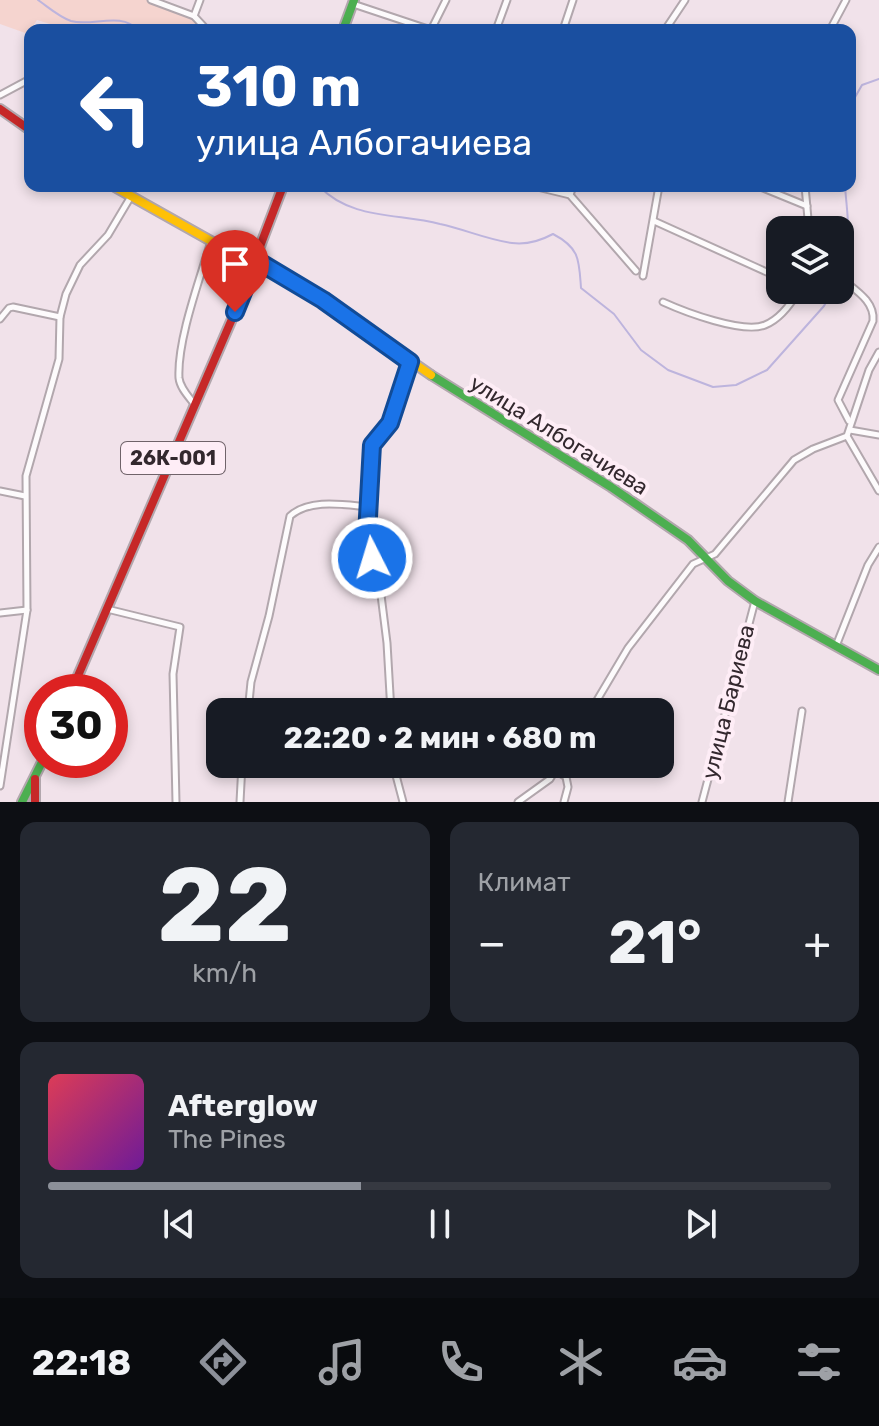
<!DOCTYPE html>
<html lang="ru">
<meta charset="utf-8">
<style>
body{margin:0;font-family:Rubik,sans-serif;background:#242831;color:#f1f3f6;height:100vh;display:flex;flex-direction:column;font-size:30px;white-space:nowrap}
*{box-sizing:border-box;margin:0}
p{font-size:26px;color:#9ea1a6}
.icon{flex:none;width:44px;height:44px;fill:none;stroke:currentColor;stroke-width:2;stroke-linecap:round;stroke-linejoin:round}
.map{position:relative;height:802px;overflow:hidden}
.panel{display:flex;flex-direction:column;gap:20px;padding:20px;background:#0d0f14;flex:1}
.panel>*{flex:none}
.guide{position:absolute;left:24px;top:24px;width:832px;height:168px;border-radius:16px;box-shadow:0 4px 12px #0003;background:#1a4fa0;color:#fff;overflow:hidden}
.buttons{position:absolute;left:766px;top:216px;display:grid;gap:16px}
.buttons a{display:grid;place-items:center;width:88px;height:88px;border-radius:16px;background:#171b24;box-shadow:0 4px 12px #0003;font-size:40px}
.speed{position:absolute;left:24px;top:674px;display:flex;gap:16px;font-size:40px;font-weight:700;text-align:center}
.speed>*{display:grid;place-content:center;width:104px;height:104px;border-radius:50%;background:#171b24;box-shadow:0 4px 12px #0003;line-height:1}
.speed .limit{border:12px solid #d22;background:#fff;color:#111}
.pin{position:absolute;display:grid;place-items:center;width:68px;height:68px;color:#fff;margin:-82px -34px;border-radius:50% 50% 50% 0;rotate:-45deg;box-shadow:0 0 8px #0007}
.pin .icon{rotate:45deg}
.me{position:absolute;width:88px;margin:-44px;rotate:355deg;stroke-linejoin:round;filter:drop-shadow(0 0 6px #0008)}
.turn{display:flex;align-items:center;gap:28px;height:168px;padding:0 40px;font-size:36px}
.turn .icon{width:104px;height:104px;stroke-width:2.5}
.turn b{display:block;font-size:56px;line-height:68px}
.big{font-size:60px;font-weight:700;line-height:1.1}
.panel .card{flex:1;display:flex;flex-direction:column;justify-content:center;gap:12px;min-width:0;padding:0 28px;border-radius:16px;background:#242831}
.panel .dial{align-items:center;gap:0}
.dial b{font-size:104px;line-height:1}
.song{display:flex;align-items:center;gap:24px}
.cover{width:96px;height:96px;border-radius:12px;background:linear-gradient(135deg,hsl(350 70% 55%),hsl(280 70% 35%))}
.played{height:8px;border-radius:4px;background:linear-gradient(90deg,#8c9099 40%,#363941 40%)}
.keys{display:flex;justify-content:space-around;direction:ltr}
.heat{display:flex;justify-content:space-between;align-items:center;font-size:44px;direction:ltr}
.panel .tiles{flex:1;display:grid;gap:20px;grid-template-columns:1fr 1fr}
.card:last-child{grid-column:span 2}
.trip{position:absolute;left:206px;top:698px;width:468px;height:80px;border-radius:16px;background:#171b24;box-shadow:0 4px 12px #0003;font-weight:700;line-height:80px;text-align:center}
.menu{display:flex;height:128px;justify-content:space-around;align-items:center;background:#090b0e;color:#9ea1a6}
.menu .icon{width:56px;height:56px}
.menu .active{color:#8c9099}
.menu b{font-size:36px;color:#f1f3f6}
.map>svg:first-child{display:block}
</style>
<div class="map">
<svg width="879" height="802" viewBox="0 0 879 802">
<rect width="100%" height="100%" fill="#f1e2ea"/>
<path fill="#f5d4cf" d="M0 0H151L194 16 207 30H70L37 20 28 34 0 24Z"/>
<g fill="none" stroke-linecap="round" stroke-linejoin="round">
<g stroke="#bdb4dd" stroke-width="2">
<path d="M38 0C48 7 59 17 71 21 92 27 121 11 138 30"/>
<path d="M850 106 862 85 879 79"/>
<path d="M319 186C351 220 398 213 440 224 464 229 488 240 512 243 527 245 540 241 553 234 580 248 579 260 581 288L614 314 641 350 668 370 713 387 736 385 767 370 824 306 833 290"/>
<path d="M840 277C854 251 847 215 845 186"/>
</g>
<defs>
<g id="street">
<path d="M151 0 194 16 207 30"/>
<path d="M353 4 431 30"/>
<path d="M194 16 200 0"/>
<path d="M431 30 446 0"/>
<path d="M496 30 507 0"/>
<path d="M563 30 573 0"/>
<path d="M665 30 685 0"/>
<path d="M830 30 846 0"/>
<path d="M0 95 30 79"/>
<path d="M533 186 570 195 636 271"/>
<path d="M758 186 807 206"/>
<path d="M805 186 809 230"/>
<path d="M570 195 573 186"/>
<path d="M654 221 771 274"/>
<path d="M643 276 659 186"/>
<path d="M842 279C855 290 875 301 873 321L838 400 849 421"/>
<path d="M663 302C685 312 743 334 765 325 780 319 791 304 799 290"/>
<path d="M0 319 9 308 13 307 60 317"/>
<path d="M195 405C189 397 180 388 179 378 177 340 200 279 211 241"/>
<path d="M850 430 879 435"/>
<path d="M847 436 879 491"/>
<path d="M0 491 25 496"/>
<path d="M107 609 180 627 173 674 176 802"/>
<path d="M0 613 27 610"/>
<path d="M836 646 868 565 879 547"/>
<path d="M248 712 251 682 269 616 290 516C310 498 345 505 370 507"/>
<path d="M391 712 387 643 380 587 367 535 372 445 390 423 410 362"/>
<path d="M590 712 628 648 693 564 715 554 794 460 813 449 847 436 869 370 879 352"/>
<path d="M393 764 403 802"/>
<path d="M555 770 566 777 568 787 564 802"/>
<path d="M0 786 27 610 26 476 59 359 60 317 66 294 80 265 108 235 130 198"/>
<path d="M240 802 242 764"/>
<path d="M518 802 550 779 559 764"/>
<path d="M702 802 755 601"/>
<path d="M788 802 802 711"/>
</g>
<g id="fast">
<path d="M343 30 354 0"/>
<path d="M431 375 611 487 688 540 728 581 755 601 879 670"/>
<path d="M22 802 43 760"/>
</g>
<path id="slow" d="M113 186 211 241 256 260 323 300 431 375"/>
<g id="jam">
<path d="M0 109 30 130"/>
<path d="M71 692 235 312 283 186"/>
<path d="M35 779V802"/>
</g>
</defs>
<use href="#street" stroke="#b2a7ad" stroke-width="9"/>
<use href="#fast" stroke="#b2a7ad" stroke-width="12"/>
<use href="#slow" stroke="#b2a7ad" stroke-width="12"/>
<use href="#jam" stroke="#b2a7ad" stroke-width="12"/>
<use href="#street" stroke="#fdfbfc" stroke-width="5"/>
<use href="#fast" stroke="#4caf50" stroke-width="8"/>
<use href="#slow" stroke="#ffc107" stroke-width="8"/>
<use href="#jam" stroke="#c62828" stroke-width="8"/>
</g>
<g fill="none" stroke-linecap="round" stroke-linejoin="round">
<defs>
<path id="route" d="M235 312 256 260 323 300 410 362 390 423 372 445 367 535 372 558"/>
</defs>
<use href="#route" stroke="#114b97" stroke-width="20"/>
<use href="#route" stroke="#1a73e8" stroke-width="14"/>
</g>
<g text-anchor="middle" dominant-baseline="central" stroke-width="8" stroke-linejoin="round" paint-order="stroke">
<rect fill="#feedf6" stroke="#70636a" stroke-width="2" x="121" y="442" width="104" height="32" rx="6"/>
<g font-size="20" font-weight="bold" fill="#33282e">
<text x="173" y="458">26К-001</text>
</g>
<g font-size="22" fill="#33282e" stroke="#feedf6">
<text transform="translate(559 435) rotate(32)">улица Албогачиева</text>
<text transform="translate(728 702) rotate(-76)">улица Бариева</text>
</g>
</g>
</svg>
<div class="buttons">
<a><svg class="icon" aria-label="layers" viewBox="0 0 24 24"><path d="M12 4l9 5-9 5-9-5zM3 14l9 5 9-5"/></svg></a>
</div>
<div class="speed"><div class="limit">30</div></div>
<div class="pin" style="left:235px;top:312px;background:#d93025"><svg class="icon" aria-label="arrive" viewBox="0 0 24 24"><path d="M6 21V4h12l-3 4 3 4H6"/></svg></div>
<svg class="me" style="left:372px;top:558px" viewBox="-20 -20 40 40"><circle r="17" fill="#1a73e8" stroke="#fff" stroke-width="3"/><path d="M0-11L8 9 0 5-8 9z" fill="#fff"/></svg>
<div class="trip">22:20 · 2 мин · 680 m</div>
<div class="guide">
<div class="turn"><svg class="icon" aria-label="left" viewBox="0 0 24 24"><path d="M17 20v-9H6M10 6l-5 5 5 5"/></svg><div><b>310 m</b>улица Албогачиева</div></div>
</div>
</div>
<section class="panel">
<div class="tiles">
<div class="card dial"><b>22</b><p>km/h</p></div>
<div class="card"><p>Климат</p>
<div class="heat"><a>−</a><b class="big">21°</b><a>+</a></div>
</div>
<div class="card">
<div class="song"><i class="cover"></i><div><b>Afterglow</b><p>The Pines</p></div></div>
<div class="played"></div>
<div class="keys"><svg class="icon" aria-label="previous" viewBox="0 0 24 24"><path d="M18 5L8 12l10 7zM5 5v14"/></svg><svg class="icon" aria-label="pause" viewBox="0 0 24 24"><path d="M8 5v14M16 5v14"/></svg><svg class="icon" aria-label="next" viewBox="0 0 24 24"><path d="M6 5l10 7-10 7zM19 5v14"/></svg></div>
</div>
</div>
</section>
<nav class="menu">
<b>22:18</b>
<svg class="icon active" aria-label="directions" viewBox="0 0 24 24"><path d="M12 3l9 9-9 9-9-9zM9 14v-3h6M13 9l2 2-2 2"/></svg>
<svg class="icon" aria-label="music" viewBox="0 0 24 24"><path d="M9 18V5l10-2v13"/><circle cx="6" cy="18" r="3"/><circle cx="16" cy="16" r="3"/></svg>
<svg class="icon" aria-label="phone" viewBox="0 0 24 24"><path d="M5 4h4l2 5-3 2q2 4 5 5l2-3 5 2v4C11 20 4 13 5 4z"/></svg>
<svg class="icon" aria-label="climate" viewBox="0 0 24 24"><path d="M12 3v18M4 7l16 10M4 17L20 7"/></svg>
<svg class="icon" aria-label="car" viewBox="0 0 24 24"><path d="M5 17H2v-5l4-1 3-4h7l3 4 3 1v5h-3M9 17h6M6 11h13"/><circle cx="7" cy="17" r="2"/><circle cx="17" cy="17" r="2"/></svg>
<svg class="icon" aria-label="filters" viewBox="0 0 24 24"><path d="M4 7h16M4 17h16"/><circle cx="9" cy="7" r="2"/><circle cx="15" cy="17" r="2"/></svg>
</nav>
